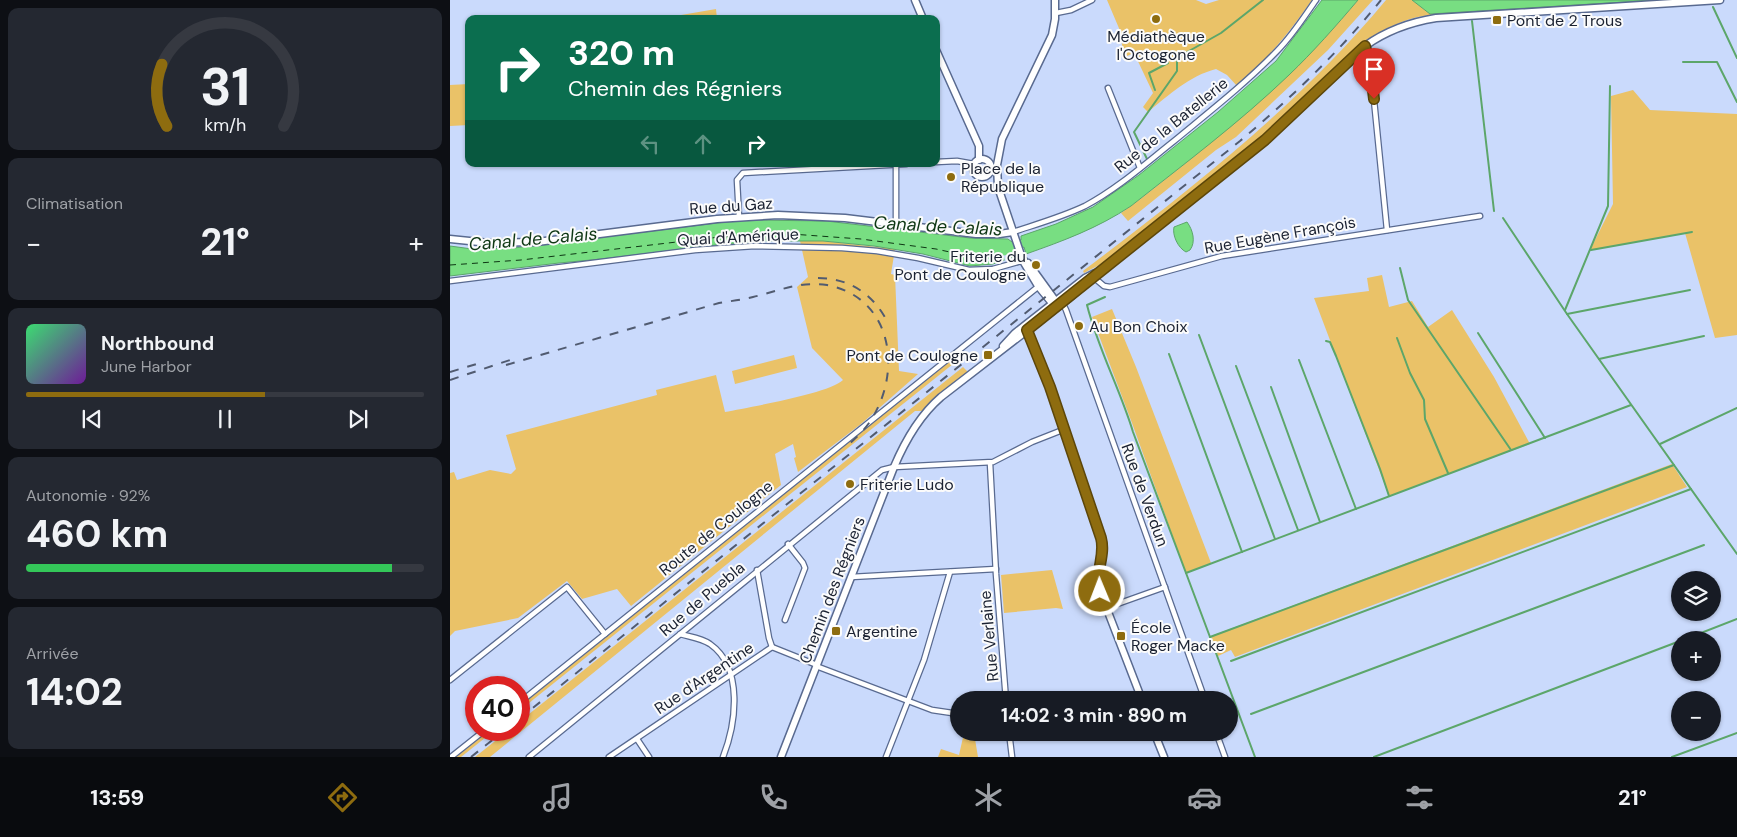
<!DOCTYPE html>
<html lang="fr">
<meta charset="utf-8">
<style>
body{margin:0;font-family:"DM Sans",sans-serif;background:#242831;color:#f1f3f6;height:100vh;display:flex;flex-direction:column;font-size:19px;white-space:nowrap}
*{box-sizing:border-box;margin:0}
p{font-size:16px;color:#9ea1a6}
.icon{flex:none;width:28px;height:28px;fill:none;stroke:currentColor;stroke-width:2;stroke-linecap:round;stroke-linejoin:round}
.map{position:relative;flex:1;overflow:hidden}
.details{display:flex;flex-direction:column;gap:8px;padding:8px;background:#0d0f14;width:450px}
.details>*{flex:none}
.guide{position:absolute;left:15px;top:15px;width:475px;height:152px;border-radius:10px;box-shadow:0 1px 4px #0004;background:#0b6e4f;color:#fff;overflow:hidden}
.tools{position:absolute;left:1221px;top:571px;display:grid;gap:10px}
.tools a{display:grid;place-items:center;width:50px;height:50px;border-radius:50%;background:#171b24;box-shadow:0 1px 4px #0004;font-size:25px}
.speed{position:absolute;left:15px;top:676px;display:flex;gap:10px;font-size:25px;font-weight:700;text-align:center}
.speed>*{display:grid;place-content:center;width:65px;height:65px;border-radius:50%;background:#171b24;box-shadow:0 1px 4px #0004;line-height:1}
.speed .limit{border:8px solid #d22;background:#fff;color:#111}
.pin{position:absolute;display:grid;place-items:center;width:42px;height:42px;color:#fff;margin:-51px -21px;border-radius:50% 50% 50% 0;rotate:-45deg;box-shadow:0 0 5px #0007}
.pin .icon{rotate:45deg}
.me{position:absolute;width:55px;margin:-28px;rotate:359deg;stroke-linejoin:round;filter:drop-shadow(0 0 4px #0008)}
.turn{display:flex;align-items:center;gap:18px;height:105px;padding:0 20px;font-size:22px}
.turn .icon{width:65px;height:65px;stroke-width:2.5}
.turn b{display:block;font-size:35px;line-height:42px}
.lanes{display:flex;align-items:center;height:48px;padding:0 20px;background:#0003;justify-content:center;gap:25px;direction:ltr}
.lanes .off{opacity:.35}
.big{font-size:38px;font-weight:700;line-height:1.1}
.details .tile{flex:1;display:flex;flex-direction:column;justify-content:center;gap:8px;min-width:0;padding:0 18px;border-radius:10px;background:#242831}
.details .dial{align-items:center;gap:0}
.dial svg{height:130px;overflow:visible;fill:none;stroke:#363941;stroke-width:7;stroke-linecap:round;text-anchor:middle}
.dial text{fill:#f1f3f6;stroke:none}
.song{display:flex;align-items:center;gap:15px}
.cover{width:60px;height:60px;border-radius:8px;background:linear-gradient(135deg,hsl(140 70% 55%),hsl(280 70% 35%))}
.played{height:5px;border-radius:2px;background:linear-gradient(90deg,#8e6c0f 60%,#363941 60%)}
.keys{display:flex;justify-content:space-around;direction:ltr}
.heat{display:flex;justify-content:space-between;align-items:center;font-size:28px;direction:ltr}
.charge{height:8px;border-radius:4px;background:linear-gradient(90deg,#34c759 92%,#363941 0)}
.trip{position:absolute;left:500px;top:691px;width:288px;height:50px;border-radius:25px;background:#171b24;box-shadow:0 1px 4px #0004;font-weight:700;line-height:50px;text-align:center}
.tabs{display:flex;height:80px;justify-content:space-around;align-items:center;background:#090b0e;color:#9ea1a6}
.tabs .icon{width:35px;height:35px}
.tabs .selected{color:#8e6c0f}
.tabs b{font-size:22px;color:#f1f3f6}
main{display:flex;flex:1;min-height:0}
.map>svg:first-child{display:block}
</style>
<main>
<section class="details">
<div class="tile dial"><svg viewBox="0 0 100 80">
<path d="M14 69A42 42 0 1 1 86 69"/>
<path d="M14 69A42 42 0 0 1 11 31" stroke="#8e6c0f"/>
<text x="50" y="56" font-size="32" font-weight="700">31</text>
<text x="50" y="72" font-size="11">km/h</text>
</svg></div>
<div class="tile"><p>Climatisation</p>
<div class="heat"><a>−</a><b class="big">21°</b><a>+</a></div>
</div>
<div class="tile">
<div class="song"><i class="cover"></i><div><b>Northbound</b><p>June Harbor</p></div></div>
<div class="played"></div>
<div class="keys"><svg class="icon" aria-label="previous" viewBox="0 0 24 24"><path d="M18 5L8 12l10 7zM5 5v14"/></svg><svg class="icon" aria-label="pause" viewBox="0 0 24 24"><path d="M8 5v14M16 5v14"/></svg><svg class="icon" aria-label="next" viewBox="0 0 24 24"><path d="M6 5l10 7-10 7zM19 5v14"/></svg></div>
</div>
<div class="tile"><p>Autonomie · 92%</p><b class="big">460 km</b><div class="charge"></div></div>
<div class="tile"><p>Arrivée</p><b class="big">14:02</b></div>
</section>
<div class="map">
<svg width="1287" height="757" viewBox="0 0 1287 757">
<rect width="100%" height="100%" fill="#cadafc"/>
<g fill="#eac268">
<path d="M657 0H746L756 4 769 0H862C838 34 819 58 787 86L777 75 766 69C739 76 719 95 698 112L693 107 703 93 684 53 677 56 672 45 671 33Z"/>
<path d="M908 0H923L878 50 786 137 766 150 678 221 671 213C694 197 715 179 737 162 799 112 857 61 908 0Z"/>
<path d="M936 0H962L980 14 1018 11 1017 13C1002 14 987 14 973 16 953 19 932 30 915 42L820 132 651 264 634 273 633 271C741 189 849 105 936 0Z"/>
<path d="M266 9 267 19H208Z"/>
<path d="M19 84V125L0 126V85Z"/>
<path d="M1183 90 1200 110 1287 114V335L1265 338 1235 233 1140 250 1163 204 1161 96Z"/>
<path d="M350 241H373L445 249 441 274 445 275 449 371 468 374 411 424 348 472 344 458 346 457 343 444 325 454 331 485 181 606 167 589 132 599 117 581 68 618 5 631 0 636V473L4 472 7 480 40 470 61 474 66 469 56 435 207 395 206 390 266 375 275 412C299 407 378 394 393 380L362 348 347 287 358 277Z"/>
<path d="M932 275 939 307 962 301 978 327 1002 310 1044 377 1080 444 939 496 864 298 919 291 917 278Z"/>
<path d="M662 309 686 367 761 563 736 573 682 423 642 317Z"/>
<path d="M344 355 347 368 285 384 282 371Z"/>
<path d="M505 357 508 360 69 711V707Z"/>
<path d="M513 367 518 372 472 411H465L40 757H25L59 730H69V722Z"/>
<path d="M1222 464 1237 487 785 657 781 650 768 656 761 636Z"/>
<path d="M602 570 613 609 606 608 554 613 551 575Z"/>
<path d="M40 730H45L11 757H6Z"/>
<path d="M514 733H524L528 757H488L491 749 509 755Z"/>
</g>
<g fill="#78de82" stroke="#5ca66a">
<path d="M872 0H908C886 26 863 52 839 75 789 123 734 164 681 206 648 228 613 241 576 254L574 247 565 251 566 256 543 264 520 266 473 254 424 246 373 241H314L274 244 151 259 109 263 0 276V246L22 249 64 248 275 222 299 220 376 221 520 238 558 239 562 242 571 240V236L606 224 643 207 689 175 768 112 826 61Z"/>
<path d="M962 0H1207L980 14Z"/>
<path d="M737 222C743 230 746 242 740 250L736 252C728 248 722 235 724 227Z"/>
</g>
<path fill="#cadafc" d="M560 254 561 258H564V260L555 262 554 257 531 263 530 261 539 259V257L543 256 544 258Z"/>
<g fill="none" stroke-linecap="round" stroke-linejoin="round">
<g stroke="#5ca66a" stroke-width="2">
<path d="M1263 7 1287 58"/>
<path d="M1022 21 1044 211"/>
<path d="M723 60 771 33 813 0"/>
<path d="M1233 62H1267L1287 102"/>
<path d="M705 90 699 73 718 63"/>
<path d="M697 159 684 132 727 71V58"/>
<path d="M1053 218 1117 314 1287 554"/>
<path d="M1141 250 1242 232"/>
<path d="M950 268 958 300 1061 450"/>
<path d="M655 297 637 305C648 349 670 389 683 432L736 573 1181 405"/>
<path d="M1115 310 1158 206 1160 86"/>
<path d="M1117 314 1240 290"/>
<path d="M1028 333 1095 438"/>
<path d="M749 335 825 539"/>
<path d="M947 338 960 373 974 400 975 419 998 473"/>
<path d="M876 341 880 342 886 356 930 469 939 496"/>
<path d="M719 354 792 552"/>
<path d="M1149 359 1254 336"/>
<path d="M849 360 906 509"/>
<path d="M786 366 848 530"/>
<path d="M821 387 870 522"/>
<path d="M1210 444 1287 408"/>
<path d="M736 573 805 757"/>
<path d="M760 637 1224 465"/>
<path d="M1233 640 1287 619"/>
<path d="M781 661 1241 489"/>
<path d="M801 714 1254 545"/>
<path d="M924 757 1230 641"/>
<path d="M1222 757 1287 733"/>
</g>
<path stroke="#0e3714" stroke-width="1" stroke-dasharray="6 5" stroke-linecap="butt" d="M0 265 71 260 270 237 341 234 411 239 486 249 518 256 537 255 541 257"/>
<defs>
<g id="street">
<path d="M606 13 621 10 642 0"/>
<path d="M915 46 922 80 937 230"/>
<path d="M658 88 690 168"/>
<path d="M486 162 507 161 524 164"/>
<path d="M289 217 287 180 293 173 456 164"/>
<path d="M446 224V164"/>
<path d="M563 232C587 224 612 217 635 206 667 189 695 164 724 141 759 112 795 84 827 51 842 36 854 17 866 0"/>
<path d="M642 276 654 286 660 287 772 256 1030 216"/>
<path d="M0 281 245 250 305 246 392 248 427 251 468 258 519 270 543 269 575 260"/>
<path d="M612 302 616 310 755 700"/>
<path d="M540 463 546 574 556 700"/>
<path d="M307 570 319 638 322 647"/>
<path d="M401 577 546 569"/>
<path d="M656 608 715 587"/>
<path d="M335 620 355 568 353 563 338 544"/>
<path d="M230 634C240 637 251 638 260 644 294 668 286 724 273 757"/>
<path d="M322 647 367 665"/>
<path d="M366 666 482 710 509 714"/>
<path d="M0 680 117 587 155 634"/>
<path d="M69 703 589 286"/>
<path d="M559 732 562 757"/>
<path d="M766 732 775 757"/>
<path d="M187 739 199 757"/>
<path d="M1 757 35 730"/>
<path d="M79 757 432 470 444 467 543 462 582 442 615 429"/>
<path d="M159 757 322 647"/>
<path d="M436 757 474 660 500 572"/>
</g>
<g id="secondary">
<path d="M465 0 473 19"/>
<path d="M605 0V19L602 35 552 139 547 165 548 187 573 261 588 286 606 308"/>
<path d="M486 50 529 146V160"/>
<circle cx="532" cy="168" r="9"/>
<path d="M0 239 39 243 87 242 267 219 328 215 395 218 526 234H549L563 232"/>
<path d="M578 263 607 303"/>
<path d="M577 330 600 387 651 538C655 554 645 570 648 586L692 700"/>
<path d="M553 346 565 333 635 278 645 273"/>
<path d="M704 732 714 757"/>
<path d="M331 757 444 467C455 441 469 416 491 397L618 299 653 269 815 140 915 46C936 31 961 22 986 18L1270 0"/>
</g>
</defs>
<use href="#street" stroke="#596a90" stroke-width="7"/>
<use href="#secondary" stroke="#596a90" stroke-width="9"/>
<use href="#street" stroke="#fff" stroke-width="4.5"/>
<use href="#secondary" stroke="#fff" stroke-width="6"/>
<g stroke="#515b70" stroke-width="2" stroke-dasharray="9 9" stroke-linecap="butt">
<path d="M368 278C399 278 423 294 437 321"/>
<path d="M56 365 269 303C280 301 292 300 303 297 328 291 350 281 377 285 440 297 452 366 424 415 417 428 407 437 397 446"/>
<path d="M0 372 30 363"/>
<path d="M0 380 60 360"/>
<path d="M69 719 790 141C841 98 889 52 931 0"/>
<path d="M21 757 55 730"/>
</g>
</g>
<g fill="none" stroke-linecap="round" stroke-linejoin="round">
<defs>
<path id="route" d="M650 591C644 573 656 556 651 538L600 387 577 330 815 140 915 46 920 65 924 99"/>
</defs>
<use href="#route" stroke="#5c460a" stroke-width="12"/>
<use href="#route" stroke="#8e6c0f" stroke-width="9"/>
</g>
<g fill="#8e6c0f" stroke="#fbfbfb" stroke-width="2">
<circle cx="706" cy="19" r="5"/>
<rect x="1042" y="15" width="10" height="10" rx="2.5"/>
<circle cx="501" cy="177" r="5"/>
<circle cx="586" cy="265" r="5"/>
<circle cx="629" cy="326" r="5"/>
<rect x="533" y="350" width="10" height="10" rx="2.5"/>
<circle cx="400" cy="484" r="5"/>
<rect x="381" y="626" width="10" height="10" rx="2.5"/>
<rect x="666" y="631" width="10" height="10" rx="2.5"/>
</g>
<g text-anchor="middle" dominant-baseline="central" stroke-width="4" stroke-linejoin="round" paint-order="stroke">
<g font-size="16" fill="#1b2232" stroke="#fbfbfb" text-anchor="start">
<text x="1057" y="20">Pont de 2 Trous</text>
<text x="706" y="36" text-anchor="middle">Médiathèque<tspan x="706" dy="18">l'Octogone</tspan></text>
<text x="511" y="168">Place de la<tspan x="511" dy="18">République</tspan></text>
<text x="576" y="256" text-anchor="end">Friterie du<tspan x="576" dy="18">Pont de Coulogne</tspan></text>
<text x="639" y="326">Au Bon Choix</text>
<text x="528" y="355" text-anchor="end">Pont de Coulogne</text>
<text x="410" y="484">Friterie Ludo</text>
<text x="681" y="627">École<tspan x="681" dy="18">Roger Macke</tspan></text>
<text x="396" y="631">Argentine</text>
</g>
<g font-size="16" fill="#1b2232" stroke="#fbfbfb">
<text transform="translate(721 125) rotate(-39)">Rue de la Batellerie</text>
<text transform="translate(281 206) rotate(-4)">Rue du Gaz</text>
<text transform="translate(830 235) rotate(-10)">Rue Eugène François</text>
<text transform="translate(288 237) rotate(-3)">Quai d'Amérique</text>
<text transform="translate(695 495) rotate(70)">Rue de Verdun</text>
<text transform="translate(266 528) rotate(-39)">Route de Coulogne</text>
<text transform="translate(382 590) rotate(-69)">Chemin des Régniers</text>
<text transform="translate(252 599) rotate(-40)">Rue de Puebla</text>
<text transform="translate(539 636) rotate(-95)">Rue Verlaine</text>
<text transform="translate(254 678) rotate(-34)">Rue d'Argentine</text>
</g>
<g font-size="18" font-style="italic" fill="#0e3714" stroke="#fbfbfb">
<text transform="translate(488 226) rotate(3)">Canal de Calais</text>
<text transform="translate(83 239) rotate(-5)">Canal de Calais</text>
</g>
</g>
</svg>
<div class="tools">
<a><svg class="icon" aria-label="layers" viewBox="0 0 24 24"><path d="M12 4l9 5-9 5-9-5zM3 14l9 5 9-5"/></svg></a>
<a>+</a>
<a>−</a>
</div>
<div class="speed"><div class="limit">40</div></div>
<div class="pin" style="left:924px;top:99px;background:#d93025"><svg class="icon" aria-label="arrive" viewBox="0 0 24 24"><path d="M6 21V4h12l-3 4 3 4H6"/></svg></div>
<svg class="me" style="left:650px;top:591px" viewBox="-20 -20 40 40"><circle r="17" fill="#8e6c0f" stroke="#fff" stroke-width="3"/><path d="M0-11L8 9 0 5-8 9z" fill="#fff"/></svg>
<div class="trip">14:02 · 3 min · 890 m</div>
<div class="guide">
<div class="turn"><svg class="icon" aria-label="right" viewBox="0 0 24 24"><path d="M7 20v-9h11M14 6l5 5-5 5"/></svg><div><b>320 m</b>Chemin des Régniers</div></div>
<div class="lanes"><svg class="icon off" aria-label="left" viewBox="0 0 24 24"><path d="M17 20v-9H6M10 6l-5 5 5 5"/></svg><svg class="icon off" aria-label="ahead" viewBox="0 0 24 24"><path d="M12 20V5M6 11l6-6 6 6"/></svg><svg class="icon" aria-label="right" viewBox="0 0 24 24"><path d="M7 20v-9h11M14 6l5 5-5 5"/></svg></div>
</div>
</div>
</main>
<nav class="tabs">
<b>13:59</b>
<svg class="icon selected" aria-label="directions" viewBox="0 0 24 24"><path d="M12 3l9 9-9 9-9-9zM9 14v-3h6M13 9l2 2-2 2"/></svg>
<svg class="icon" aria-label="music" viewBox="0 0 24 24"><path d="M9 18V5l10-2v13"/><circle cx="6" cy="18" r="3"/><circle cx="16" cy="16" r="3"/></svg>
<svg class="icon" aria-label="phone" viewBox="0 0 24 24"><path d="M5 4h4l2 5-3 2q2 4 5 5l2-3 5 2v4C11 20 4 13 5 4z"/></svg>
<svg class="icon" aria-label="climate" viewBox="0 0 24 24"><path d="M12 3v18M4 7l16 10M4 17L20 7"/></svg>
<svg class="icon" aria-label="car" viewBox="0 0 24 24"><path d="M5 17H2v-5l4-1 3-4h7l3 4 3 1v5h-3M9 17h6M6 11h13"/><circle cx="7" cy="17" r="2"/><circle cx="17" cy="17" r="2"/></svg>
<svg class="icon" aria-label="filters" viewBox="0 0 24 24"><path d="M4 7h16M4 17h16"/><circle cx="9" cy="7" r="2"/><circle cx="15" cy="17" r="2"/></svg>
<b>21°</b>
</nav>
